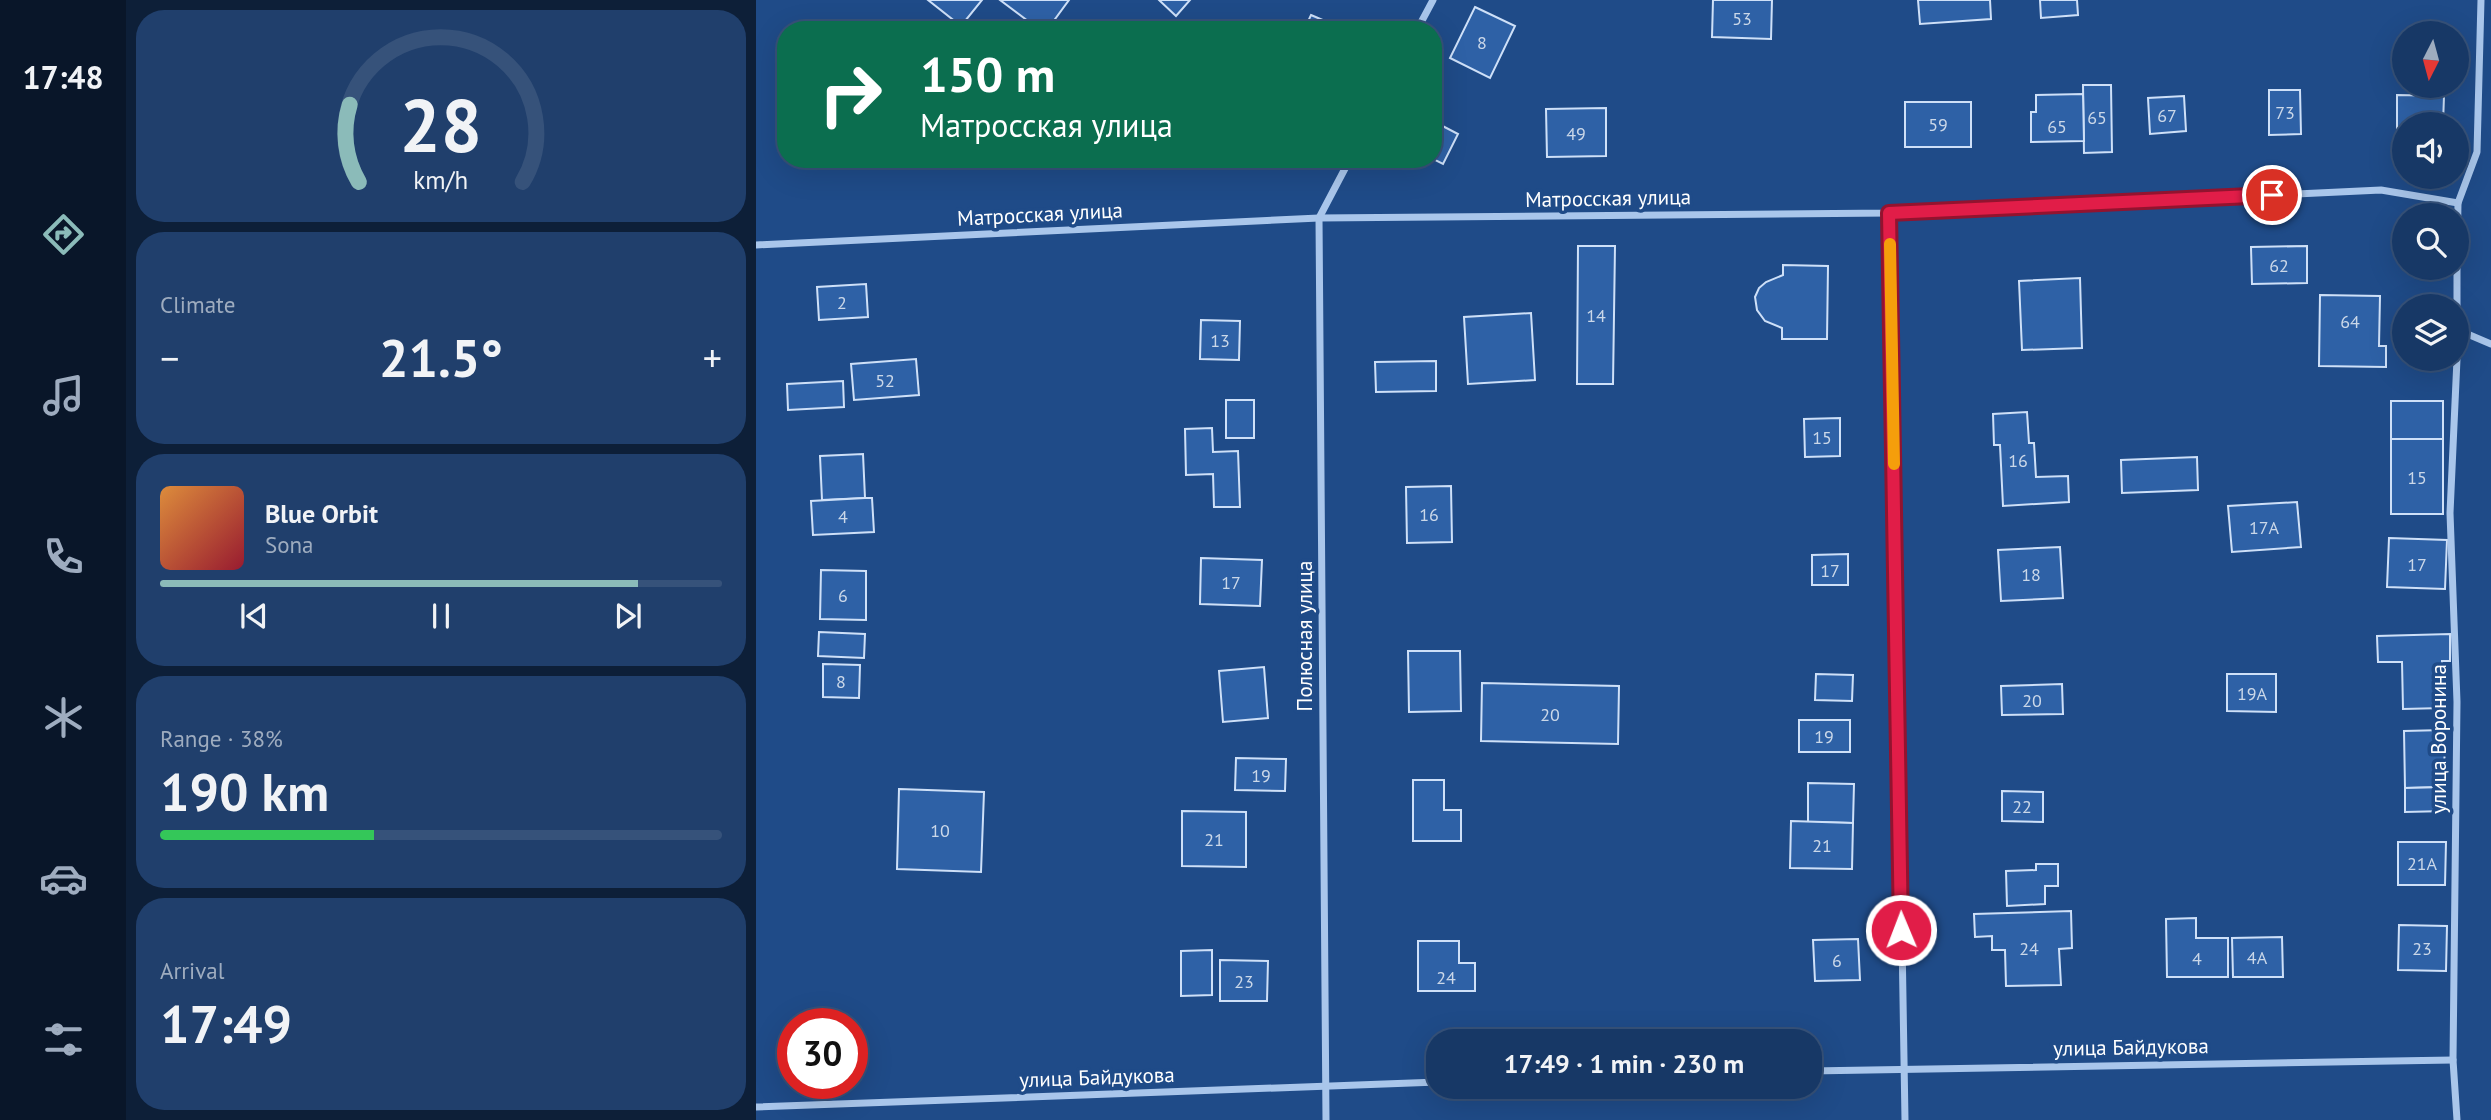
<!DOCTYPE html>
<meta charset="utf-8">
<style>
body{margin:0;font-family:"PT Sans",sans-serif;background:#203f6c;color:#f1f3f6;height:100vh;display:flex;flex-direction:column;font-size:26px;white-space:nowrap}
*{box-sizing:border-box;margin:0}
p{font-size:23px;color:#9eacbf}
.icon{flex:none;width:38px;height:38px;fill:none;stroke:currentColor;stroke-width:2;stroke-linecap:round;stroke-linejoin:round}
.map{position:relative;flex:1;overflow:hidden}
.sheet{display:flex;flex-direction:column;gap:10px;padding:10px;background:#0d1f38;width:630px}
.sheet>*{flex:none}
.top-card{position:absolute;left:21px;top:21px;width:665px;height:147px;border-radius:28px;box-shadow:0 7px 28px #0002,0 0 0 2px #36527a;background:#0b6e4f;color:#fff;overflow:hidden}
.needle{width:46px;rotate:186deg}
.controls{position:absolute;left:1636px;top:21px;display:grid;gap:14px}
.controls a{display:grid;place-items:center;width:77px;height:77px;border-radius:50%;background:#173866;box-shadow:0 7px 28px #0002,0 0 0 2px #36527a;font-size:35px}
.speed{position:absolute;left:21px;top:1008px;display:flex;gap:14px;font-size:35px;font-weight:700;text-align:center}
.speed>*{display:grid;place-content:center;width:91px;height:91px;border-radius:50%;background:#173866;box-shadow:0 7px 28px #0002,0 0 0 2px #36527a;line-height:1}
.speed .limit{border:10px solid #d22;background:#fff;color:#111}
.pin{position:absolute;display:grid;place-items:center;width:60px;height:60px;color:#fff;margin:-30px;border:4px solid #fff;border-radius:50%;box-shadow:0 2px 7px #0007}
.me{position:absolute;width:77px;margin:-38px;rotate:359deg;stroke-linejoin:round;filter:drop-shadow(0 0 5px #0008)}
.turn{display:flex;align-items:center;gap:24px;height:147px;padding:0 28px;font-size:32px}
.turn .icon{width:91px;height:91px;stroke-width:2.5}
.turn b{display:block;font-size:49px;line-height:60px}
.big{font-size:52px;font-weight:800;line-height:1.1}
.sheet .card{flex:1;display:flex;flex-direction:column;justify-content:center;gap:10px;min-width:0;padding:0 24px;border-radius:28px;background:#203f6c}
.sheet .dial{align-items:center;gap:0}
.dial svg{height:182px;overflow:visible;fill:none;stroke:#36527a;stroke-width:7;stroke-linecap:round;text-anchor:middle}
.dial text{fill:#f1f3f6;stroke:none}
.song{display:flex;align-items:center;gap:21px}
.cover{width:84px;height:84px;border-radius:10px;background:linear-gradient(135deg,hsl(30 70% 55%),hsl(350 70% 35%))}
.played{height:7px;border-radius:4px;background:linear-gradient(90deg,#8bbbb9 85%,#36527a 85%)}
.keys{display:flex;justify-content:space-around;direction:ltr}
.heat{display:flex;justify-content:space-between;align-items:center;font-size:38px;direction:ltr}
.charge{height:10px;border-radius:5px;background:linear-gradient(90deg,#34c759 38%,#36527a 0)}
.trip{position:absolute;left:670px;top:1029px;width:396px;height:70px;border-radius:28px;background:#173866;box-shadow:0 7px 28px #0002,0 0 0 2px #36527a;font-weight:800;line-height:70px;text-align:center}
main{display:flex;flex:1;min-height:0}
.dock{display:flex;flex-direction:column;width:126px;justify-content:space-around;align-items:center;background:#091629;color:#9eacbf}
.dock .icon{width:49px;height:49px}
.dock .selected{color:#8bbbb9}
.dock b{font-size:32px;color:#f1f3f6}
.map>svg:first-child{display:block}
</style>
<main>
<nav class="dock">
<b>17:48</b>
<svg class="icon selected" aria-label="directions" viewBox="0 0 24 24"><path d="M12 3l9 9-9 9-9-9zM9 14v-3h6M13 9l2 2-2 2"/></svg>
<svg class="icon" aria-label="music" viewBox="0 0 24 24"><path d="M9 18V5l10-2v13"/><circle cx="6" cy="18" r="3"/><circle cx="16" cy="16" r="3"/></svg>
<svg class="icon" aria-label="phone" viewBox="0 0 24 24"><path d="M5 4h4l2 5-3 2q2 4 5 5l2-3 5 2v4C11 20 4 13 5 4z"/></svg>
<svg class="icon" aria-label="climate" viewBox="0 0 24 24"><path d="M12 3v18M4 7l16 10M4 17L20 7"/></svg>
<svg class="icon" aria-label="car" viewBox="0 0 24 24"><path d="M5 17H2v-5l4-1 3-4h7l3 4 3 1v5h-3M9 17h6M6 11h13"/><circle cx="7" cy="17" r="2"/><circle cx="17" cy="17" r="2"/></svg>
<svg class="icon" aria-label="filters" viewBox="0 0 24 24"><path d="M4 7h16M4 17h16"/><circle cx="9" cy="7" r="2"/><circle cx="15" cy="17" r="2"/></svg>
</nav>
<section class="sheet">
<div class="card dial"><svg viewBox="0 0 100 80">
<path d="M14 69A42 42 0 1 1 86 69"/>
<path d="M14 69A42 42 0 0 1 10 35" stroke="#8bbbb9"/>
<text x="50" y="56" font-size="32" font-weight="700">28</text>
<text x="50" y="72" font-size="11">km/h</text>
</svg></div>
<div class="card"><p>Climate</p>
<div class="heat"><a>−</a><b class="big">21.5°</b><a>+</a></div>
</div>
<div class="card">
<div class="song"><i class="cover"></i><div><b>Blue Orbit</b><p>Sona</p></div></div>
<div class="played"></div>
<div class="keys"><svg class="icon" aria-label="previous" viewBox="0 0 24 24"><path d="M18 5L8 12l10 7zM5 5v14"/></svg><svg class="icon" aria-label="pause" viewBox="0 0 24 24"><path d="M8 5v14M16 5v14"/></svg><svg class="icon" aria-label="next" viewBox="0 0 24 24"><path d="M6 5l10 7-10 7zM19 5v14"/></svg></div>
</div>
<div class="card"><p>Range · 38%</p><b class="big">190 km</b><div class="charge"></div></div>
<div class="card"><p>Arrival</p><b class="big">17:49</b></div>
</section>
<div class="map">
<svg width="1735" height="1120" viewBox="0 0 1735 1120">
<rect width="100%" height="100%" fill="#1f4b88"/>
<g fill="#2e61a6" stroke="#cee0f8" stroke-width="2">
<path d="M172 0H226L205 26Z"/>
<path d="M244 0H313L291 30H284Z"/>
<path d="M403 0H434L420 16Z"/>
<path d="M957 0H1016L1015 39 956 37Z"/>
<path d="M1162 0H1234L1235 19 1164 24Z"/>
<path d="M1284 0H1321L1322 15 1285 18Z"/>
<path d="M719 7 759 26 734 78 694 58Z"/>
<path d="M555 15 590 30H548Z"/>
<path d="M1327 85H1355L1356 152 1328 153Z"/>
<path d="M1513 90H1544L1545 134 1513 135Z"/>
<path d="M1327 94 1328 141 1275 142V112H1280V95Z"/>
<path d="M1641 95 1688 96 1687 124H1648V133H1641Z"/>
<path d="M1428 96 1430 131 1394 134 1392 98Z"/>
<rect x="1149" y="102" width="66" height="45"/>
<path d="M850 108V156L791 157 790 109Z"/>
<path d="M677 121 702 134 687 164 677 159Z"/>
<path d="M822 246H859L857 384H821Z"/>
<path d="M1551 246V283L1496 284 1495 247Z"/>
<path d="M1027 265 1072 266 1071 339H1026V328L1009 321 1001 310 999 297 1003 288 1010 282 1027 275Z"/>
<path d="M1324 278 1326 348 1266 350 1263 281Z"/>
<path d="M110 284 112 317 63 320 61 287Z"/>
<path d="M1564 295 1624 296 1623 346H1630V367L1563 366Z"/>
<path d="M775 313 779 380 712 384 708 317Z"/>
<path d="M445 320 484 321 483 360 444 359Z"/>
<path d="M160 359 163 395 98 400 95 364Z"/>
<path d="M680 361V391L620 392 619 362Z"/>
<path d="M87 381 88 407 32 410 31 384Z"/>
<rect x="470" y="400" width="28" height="38"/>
<rect x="1635" y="401" width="52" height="38"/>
<path d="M1271 412 1273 443H1278L1280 477 1312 476 1313 502 1247 506 1244 445H1238L1237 414Z"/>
<path d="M1084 418V456L1049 457 1048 419Z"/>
<path d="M456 428 457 452 482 451 484 507H458L457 474 430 475 429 429Z"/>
<rect x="1635" y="439" width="52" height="75"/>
<path d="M107 454 109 498 66 500 64 456Z"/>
<path d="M1441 457 1442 490 1366 493 1365 460Z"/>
<path d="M695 486 696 542 651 543 650 487Z"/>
<path d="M109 498H116L118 532 57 535 55 501Z"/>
<path d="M1541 502 1545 547 1476 552 1472 506Z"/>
<path d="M1633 538 1691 540 1689 589 1631 587Z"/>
<path d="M1304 547 1307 598 1245 601 1242 550Z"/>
<path d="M1092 554V585H1056V555Z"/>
<path d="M445 558 506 560 504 606 444 604Z"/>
<path d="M65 570 110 571V620L64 619Z"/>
<path d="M63 632 109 634 108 658 62 656Z"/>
<path d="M1694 634V661H1686L1687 708 1647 709 1646 662H1622L1621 636Z"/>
<path d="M652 651H704L705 711 653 712Z"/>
<path d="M67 664 104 665 103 698 67 697Z"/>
<path d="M508 667 512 718 467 722 463 671Z"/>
<path d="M1060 674 1097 675 1096 701 1059 700Z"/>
<path d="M1471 674H1520V712L1471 711Z"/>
<path d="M726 683 863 686 862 744 725 741Z"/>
<path d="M1306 684 1307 714 1246 715 1245 686Z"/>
<rect x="1043" y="720" width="51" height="32"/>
<path d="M1688 730 1689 787 1649 788 1648 731Z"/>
<path d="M480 758 530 759 529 791 479 790Z"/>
<path d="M657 780H688V810H705V841H657Z"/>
<path d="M1052 783 1098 784 1097 823 1052 822Z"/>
<path d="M1689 787 1690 811 1649 812V788Z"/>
<path d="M143 789 228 792 225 872 141 869Z"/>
<path d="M1246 791 1287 792V822L1246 821Z"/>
<path d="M426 811 490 812V867L426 866Z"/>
<path d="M1035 821 1097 823 1096 869 1034 868Z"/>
<path d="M1642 842H1690L1689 885H1642Z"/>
<path d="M1280 864H1302V886H1289V904L1251 906 1250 871 1280 870Z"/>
<path d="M1315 911 1316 948 1303 949 1305 985 1250 986 1249 950H1236V936L1219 937 1218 914Z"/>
<path d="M1440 918V938H1472V977H1411L1410 919Z"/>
<path d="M1643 925 1691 926 1690 971 1642 970Z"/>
<path d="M1526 937 1527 977H1477L1476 938Z"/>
<path d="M1102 939 1104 980 1059 981 1057 940Z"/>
<path d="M662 941H703V963H719V991H662Z"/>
<path d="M456 950V995L425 996V951Z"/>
<path d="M464 960 512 961 511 1001H464Z"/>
</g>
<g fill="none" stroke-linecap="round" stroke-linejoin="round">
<g stroke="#a9c6eb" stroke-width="7">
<path d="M661 30 677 0"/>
<path d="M1134 213 1149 1120"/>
<path d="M0 245 563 218 1134 213 1625 190 1702 203"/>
<path d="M1701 263 1702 203 1721 152 1725 0"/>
<path d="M1701 267V355"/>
<path d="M1702 330 1735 344"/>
<path d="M1054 1071 1697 1060"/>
<path d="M0 1107 682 1082"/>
<path d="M570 1120 563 218 594 159"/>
<path d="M1701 1120 1697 1060 1701 702 1694 513 1701 359"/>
</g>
</g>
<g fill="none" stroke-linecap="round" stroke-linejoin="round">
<defs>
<path id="route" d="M1145 930 1133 213 1516 195"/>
</defs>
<use href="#route" stroke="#92132f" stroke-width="18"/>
<use href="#route" stroke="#e11d48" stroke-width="12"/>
<path stroke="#f59e0b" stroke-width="12" d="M1134 244 1138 464"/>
</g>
<g text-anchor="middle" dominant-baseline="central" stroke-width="7" stroke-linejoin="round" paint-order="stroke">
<g font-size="18" fill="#cbd8e9">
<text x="986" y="18">53</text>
<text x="726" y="42">8</text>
<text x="1529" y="112">73</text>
<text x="1411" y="115">67</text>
<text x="1341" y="117">65</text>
<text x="1182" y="124">59</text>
<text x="1301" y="126">65</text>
<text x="820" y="133">49</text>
<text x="1523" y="265">62</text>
<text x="86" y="302">2</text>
<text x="840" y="315">14</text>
<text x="1594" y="321">64</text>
<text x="464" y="340">13</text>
<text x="129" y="380">52</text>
<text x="1066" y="437">15</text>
<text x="1262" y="460">16</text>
<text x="1661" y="477">15</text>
<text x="673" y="514">16</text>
<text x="87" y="516">4</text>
<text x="1508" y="527">17А</text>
<text x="1661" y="564">17</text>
<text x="1074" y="570">17</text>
<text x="1275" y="574">18</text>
<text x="475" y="582">17</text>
<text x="87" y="595">6</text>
<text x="85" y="681">8</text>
<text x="1496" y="693">19А</text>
<text x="1276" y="700">20</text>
<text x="794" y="714">20</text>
<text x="1068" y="736">19</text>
<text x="505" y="775">19</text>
<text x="1266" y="806">22</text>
<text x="184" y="830">10</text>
<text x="458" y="839">21</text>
<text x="1066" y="845">21</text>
<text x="1666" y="863">21А</text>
<text x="1273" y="948">24</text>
<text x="1666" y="948">23</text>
<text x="1501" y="957">4А</text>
<text x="1441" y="958">4</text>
<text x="1081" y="960">6</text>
<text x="690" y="977">24</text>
<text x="488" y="981">23</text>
</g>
<g font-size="21" fill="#fff" stroke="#1f4b88">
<text transform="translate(852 198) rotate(-1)">Матросская улица</text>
<text transform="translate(284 214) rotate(-3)">Матросская улица</text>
<text transform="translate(548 636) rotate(-90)">Полюсная улица</text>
<text transform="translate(1682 739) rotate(-90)">улица Воронина</text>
<text transform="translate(1375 1047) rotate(-1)">улица Байдукова</text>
<text transform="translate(341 1077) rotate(-2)">улица Байдукова</text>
</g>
</g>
</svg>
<div class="controls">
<a><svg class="needle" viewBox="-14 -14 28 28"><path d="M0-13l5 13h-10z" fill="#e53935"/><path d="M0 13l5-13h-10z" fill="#9eacbf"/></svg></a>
<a><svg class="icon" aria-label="sound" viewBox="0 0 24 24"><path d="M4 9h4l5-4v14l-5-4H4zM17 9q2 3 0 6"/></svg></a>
<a><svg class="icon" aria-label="search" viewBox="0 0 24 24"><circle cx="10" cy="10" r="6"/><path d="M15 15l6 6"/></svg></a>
<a><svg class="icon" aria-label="layers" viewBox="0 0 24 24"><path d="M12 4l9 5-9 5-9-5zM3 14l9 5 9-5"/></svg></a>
</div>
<div class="speed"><div class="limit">30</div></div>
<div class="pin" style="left:1516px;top:195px;background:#d93025"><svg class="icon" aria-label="arrive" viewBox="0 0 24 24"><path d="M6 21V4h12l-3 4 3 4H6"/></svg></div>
<svg class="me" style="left:1145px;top:930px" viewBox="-20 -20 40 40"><circle r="17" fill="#e11d48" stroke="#fff" stroke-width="3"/><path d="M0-11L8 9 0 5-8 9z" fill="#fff"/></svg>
<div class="trip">17:49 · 1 min · 230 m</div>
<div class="top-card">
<div class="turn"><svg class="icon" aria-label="right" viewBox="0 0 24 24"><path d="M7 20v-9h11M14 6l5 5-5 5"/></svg><div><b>150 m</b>Матросская улица</div></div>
</div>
</div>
</main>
